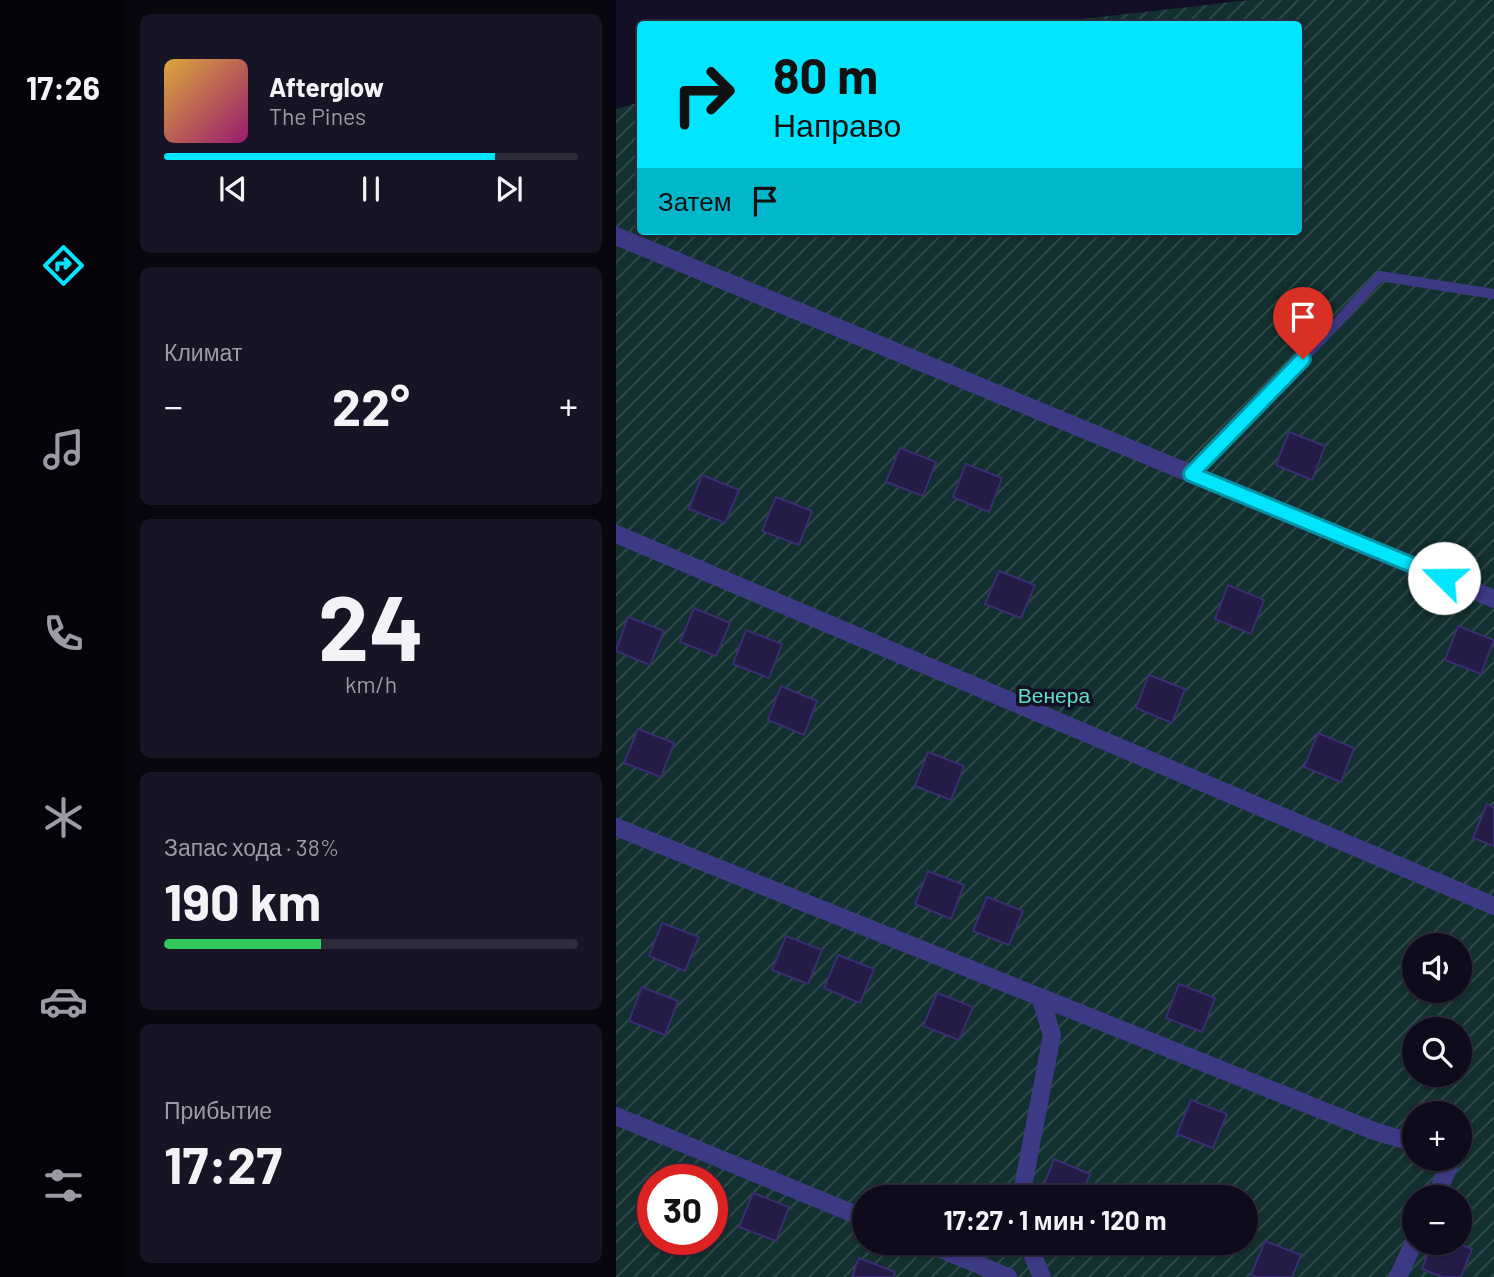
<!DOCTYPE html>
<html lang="ru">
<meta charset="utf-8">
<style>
body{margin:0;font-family:Barlow,sans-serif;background:#171425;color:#f1f3f6;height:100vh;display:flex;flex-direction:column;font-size:26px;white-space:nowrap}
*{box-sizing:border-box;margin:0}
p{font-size:23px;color:#9b9ba3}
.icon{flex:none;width:38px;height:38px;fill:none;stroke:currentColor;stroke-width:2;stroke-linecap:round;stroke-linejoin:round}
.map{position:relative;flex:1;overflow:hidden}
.drawer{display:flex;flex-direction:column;gap:14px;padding:14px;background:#08060f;width:490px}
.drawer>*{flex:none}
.banner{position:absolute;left:21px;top:21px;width:665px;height:214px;border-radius:7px;box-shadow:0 2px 5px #0004,0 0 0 2px #2e2b3b;background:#00e5ff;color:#111;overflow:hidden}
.controls{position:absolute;left:786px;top:933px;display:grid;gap:14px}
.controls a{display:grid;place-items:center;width:70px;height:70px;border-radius:50%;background:#0e0b1c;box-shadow:0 2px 5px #0004,0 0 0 2px #2e2b3b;font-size:35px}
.speed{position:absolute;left:21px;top:1164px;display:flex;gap:14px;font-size:35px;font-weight:700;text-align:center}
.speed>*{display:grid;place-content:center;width:91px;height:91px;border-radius:50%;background:#0e0b1c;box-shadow:0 2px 5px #0004,0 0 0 2px #2e2b3b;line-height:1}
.speed .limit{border:10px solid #d22;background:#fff;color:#111}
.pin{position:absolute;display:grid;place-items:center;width:60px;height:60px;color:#fff;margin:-72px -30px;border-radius:50% 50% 50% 0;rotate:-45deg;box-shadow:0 0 7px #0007}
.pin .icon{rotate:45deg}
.me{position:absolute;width:77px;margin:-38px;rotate:292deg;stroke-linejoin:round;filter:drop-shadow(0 0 5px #0008)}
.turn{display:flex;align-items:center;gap:24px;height:147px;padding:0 21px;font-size:32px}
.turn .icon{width:91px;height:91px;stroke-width:2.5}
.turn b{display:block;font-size:49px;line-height:60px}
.then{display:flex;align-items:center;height:66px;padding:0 21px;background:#0003;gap:14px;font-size:26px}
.big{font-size:52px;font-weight:700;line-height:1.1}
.drawer .card{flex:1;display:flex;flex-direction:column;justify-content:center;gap:10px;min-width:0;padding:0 24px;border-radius:10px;background:#171425}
.drawer .dial{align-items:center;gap:0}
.dial b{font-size:91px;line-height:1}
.song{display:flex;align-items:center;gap:21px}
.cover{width:84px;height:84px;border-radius:10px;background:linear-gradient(135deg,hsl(40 70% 55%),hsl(320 70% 35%))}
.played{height:7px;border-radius:4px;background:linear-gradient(90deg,#00e5ff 80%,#2e2b3b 80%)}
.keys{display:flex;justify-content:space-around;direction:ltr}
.heat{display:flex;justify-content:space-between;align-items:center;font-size:38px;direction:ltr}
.charge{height:10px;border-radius:5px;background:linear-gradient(90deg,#34c759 38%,#2e2b3b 0)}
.trip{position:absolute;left:236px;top:1185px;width:406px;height:70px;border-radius:35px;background:#0e0b1c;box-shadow:0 2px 5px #0004,0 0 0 2px #2e2b3b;font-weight:700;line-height:70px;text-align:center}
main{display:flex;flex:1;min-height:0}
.dock{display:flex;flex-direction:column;width:126px;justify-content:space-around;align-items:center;background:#06040b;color:#9b9ba3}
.dock .icon{width:49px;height:49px}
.dock .current{color:#00e5ff}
.dock b{font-size:32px;color:#f1f3f6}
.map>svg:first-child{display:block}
</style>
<main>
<nav class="dock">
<b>17:26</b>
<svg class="icon current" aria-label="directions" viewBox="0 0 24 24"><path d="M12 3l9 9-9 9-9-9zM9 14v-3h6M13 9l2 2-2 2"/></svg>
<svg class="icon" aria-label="music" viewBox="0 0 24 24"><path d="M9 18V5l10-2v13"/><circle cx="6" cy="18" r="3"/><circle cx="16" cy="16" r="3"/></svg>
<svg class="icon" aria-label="phone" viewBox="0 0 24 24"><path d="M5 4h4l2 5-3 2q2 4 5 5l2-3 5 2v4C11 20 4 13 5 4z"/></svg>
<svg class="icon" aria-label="climate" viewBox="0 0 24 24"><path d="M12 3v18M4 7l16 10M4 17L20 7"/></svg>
<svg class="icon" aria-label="car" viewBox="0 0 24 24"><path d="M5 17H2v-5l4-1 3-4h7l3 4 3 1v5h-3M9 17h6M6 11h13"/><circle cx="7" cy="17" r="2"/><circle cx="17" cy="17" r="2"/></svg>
<svg class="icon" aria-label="filters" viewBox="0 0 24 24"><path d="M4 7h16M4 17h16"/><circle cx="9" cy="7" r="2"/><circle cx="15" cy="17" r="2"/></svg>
</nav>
<section class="drawer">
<div class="card">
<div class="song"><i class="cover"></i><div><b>Afterglow</b><p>The Pines</p></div></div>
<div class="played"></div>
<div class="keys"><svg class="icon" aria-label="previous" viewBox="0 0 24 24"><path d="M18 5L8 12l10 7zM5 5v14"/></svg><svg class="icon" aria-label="pause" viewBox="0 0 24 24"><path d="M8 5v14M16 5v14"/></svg><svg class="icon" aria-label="next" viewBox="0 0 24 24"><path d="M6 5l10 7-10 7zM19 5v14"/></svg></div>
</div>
<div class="card"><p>Климат</p>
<div class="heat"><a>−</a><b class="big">22°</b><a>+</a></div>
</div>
<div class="card dial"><b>24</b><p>km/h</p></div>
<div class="card"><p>Запас хода · 38%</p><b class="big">190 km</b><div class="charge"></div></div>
<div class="card"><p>Прибытие</p><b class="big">17:27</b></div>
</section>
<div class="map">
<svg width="878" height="1277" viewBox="0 0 878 1277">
<defs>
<pattern id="garden-furrows" width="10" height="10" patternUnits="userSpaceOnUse" patternTransform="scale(1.75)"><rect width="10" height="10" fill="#12302f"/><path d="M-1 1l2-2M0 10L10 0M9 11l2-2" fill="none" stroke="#344d4e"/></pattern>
</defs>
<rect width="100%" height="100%" fill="#130f26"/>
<path fill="url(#garden-furrows)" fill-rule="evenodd" d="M634 0H878V1277H0V109L24 102V231H682V24H422ZM798 945H844V990H798ZM798 1029H844V1074H798ZM798 1113H844V1158H798ZM37 1180H96V1239H37ZM248 1197H630V1242H248ZM798 1197H844V1242H798Z"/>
<g fill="#241b47" stroke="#3b2d73" stroke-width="2">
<path d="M673 432 709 446 696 480 660 465Z"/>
<path d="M284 448 320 462 307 496 270 482Z"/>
<path d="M350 464 386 478 373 512 337 497Z"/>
<path d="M86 475 123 490 109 523 73 509Z"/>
<path d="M160 497 196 511 183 545 146 531Z"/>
<path d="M383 571 419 585 405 618 369 604Z"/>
<path d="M612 585 648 600 635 634 599 619Z"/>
<path d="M78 608 114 623 100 656 64 642Z"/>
<path d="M12 617 48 631 34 665 0 651Z"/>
<path d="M842 626 878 640 865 674 829 660Z"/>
<path d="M130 630 166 644 153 678 117 664Z"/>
<path d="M533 675 569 689 556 723 520 708Z"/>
<path d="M165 686 201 701 188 735 152 720Z"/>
<path d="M22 729 58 743 45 777 8 763Z"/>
<path d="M702 733 738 748 725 782 688 767Z"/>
<path d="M312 752 348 766 335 800 299 786Z"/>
<path d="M871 804 878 807V846L857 838Z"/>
<path d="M312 871 348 885 335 919 299 904Z"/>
<path d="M371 897 407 911 393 945 357 931Z"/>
<path d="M46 923 83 937 69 971 33 956Z"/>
<path d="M170 936 206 950 192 984 156 970Z"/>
<path d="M222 955 258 969 244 1003 208 988Z"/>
<path d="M563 984 599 998 586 1032 550 1018Z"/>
<path d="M26 987 62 1001 49 1035 13 1021Z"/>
<path d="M321 993 357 1007 343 1040 307 1026Z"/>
<path d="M575 1100 611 1114 597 1148 561 1134Z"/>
<path d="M438 1159 474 1174 465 1197H435L425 1193Z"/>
<path d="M137 1193 173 1207 160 1241 123 1227Z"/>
<path d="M649 1241 685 1255 676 1277H641L635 1275Z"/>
<path d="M539 1242H569L565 1253Z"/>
<path d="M816 1242H839L856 1249 845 1277H827L806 1269Z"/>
<path d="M243 1258 279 1272 277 1277H236Z"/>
</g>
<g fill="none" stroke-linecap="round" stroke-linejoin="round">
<path stroke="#3d3a85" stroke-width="10" d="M575 474 705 340 764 276 878 294"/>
<g stroke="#3d3a85" stroke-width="18">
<path d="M0 236 878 599"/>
<path d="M0 534 878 906"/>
<path d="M0 827 758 1131 798 1143"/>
<path d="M0 1116 248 1218"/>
<path d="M405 1197 436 1035 424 997"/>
<path d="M819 1197 837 1158"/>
<path d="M308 1242 392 1277"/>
<path d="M411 1242 426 1277"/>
<path d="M782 1277 798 1242"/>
</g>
</g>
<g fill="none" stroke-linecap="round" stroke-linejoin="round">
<defs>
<path id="route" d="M687 359 575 474 828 578"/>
</defs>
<use href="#route" stroke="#0095a6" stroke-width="18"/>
<use href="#route" stroke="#00e5ff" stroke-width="12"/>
</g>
<g text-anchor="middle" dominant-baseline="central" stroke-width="7" stroke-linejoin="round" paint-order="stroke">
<g font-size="21" fill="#5fe0c0" stroke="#130f26">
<text x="438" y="694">Венера</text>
</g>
</g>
</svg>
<div class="controls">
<a><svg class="icon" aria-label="sound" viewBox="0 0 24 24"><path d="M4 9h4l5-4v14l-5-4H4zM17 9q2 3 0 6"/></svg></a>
<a><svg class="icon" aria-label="search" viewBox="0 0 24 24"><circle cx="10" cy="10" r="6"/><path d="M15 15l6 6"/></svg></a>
<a>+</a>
<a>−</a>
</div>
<div class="speed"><div class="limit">30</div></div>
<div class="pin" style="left:687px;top:359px;background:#d93025"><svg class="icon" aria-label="arrive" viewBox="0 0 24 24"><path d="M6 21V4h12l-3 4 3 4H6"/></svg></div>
<svg class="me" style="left:828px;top:578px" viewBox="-20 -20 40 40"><circle r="19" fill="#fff"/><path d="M0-13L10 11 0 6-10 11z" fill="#00e5ff"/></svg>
<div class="trip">17:27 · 1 мин · 120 m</div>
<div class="banner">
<div class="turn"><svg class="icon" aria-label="right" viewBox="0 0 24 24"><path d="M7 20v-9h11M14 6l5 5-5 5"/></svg><div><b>80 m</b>Направо</div></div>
<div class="then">Затем<svg class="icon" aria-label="arrive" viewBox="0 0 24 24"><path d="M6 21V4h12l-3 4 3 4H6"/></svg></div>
</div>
</div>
</main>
